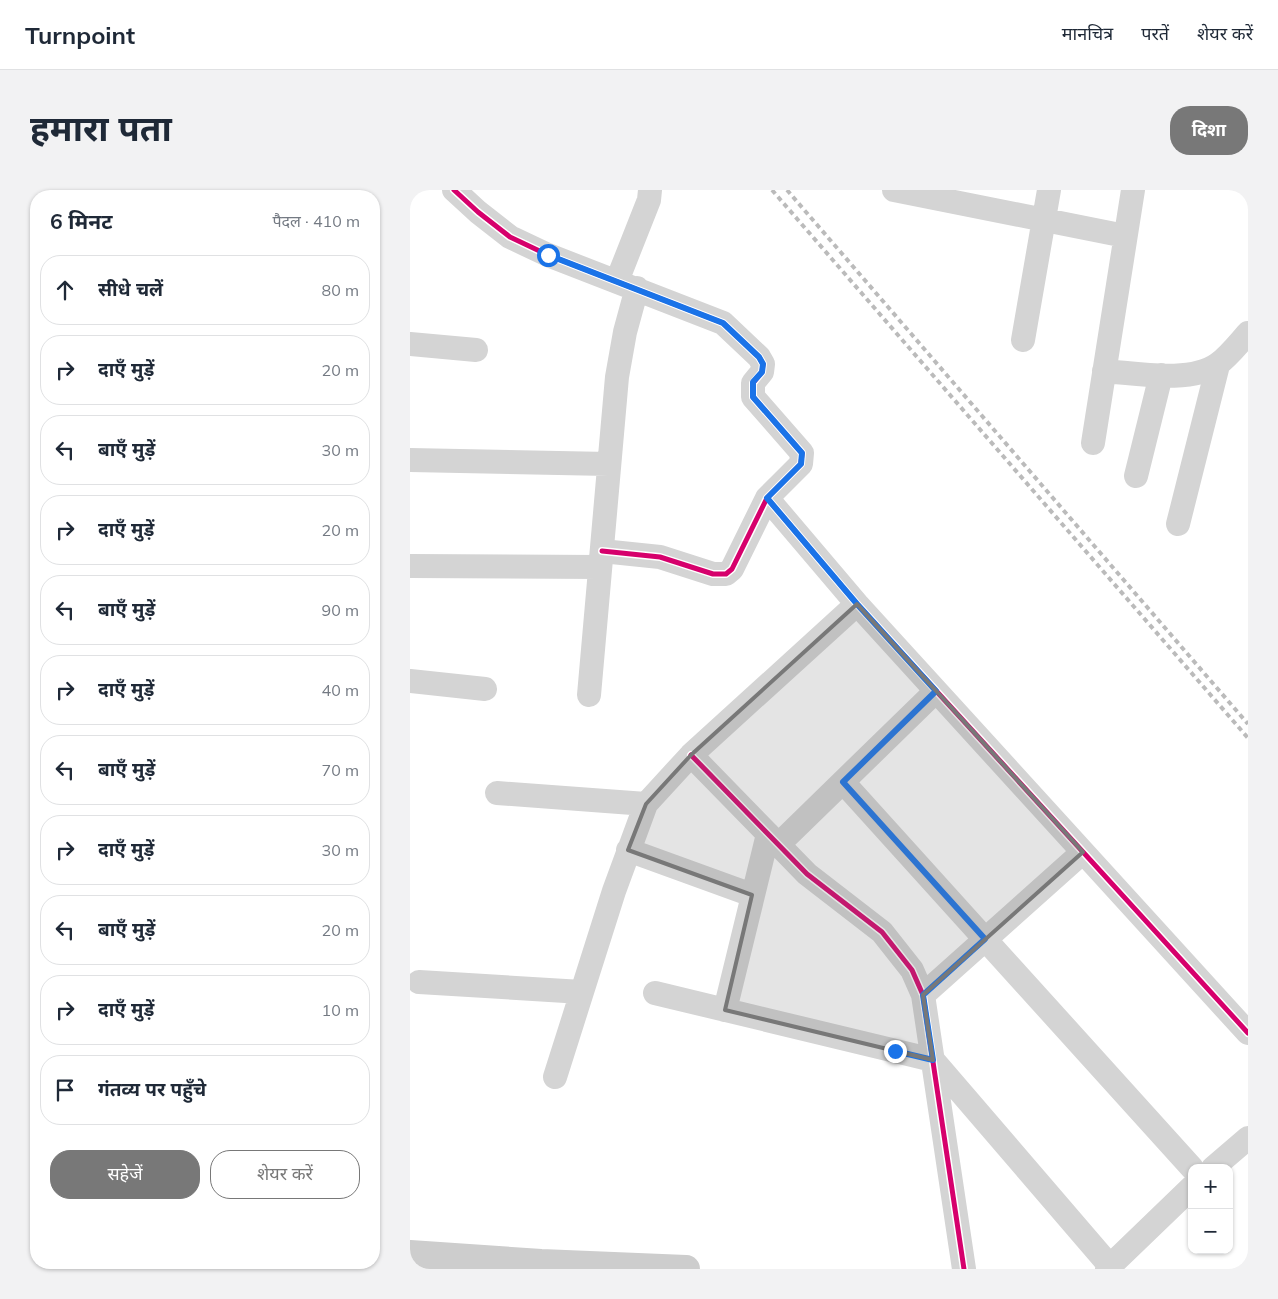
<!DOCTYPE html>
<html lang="hi">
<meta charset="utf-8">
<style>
:root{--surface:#fff;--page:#f2f2f3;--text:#1f2937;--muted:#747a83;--line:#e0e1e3;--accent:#787878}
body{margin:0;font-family:Mulish,"Noto Sans Devanagari",sans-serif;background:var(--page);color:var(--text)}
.controls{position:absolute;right:15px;bottom:15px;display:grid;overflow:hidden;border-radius:10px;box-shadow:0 1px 4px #0004}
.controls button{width:45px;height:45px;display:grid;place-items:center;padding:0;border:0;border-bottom:1px solid var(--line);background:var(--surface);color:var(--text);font:25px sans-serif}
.stop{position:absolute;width:15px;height:15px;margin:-11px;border:4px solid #1a73e8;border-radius:50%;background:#fff}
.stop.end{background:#1a73e8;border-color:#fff;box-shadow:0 1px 5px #0008}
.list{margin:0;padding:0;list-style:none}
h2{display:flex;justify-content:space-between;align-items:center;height:65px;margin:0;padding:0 20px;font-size:21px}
h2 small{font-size:16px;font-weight:400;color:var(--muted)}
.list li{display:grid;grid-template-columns:32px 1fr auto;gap:15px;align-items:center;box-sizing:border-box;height:70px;margin:0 10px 10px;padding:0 10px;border:1px solid var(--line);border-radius:20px}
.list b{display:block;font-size:19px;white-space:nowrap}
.list em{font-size:16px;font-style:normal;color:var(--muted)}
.actions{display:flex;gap:10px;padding:15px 20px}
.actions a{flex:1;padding:11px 0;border:1px solid var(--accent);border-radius:20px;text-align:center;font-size:18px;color:var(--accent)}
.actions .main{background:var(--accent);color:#fff}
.icon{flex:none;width:28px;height:28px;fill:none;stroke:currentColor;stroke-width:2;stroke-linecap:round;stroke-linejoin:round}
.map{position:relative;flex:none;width:838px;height:1079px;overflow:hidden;border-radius:20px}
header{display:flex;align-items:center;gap:30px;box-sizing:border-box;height:70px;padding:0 25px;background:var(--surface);border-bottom:1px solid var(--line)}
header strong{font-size:24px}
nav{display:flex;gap:28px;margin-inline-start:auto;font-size:18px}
.intro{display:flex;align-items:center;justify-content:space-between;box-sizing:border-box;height:120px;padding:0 30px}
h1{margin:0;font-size:35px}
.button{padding:12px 22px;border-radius:20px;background:var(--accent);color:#fff;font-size:18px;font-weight:700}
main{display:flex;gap:30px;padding:0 30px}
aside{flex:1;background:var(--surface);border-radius:20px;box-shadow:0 1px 4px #0004}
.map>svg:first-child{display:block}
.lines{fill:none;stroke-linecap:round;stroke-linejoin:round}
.minor{stroke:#d4d4d4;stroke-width:24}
.secondary{stroke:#cdcdcd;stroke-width:28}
.rail{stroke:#bbb;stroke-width:4;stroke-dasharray:5 4;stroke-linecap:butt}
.cycleway-casing{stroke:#fff;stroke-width:8}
.cycleway{stroke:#d6006c;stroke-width:5}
.route{stroke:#1a73e8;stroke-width:6}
.marked{fill:#787878;fill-opacity:0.2;stroke:#787878;stroke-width:4;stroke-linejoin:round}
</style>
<header>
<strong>Turnpoint</strong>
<nav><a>मानचित्र</a><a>परतें</a><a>शेयर करें</a></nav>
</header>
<div class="intro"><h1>हमारा पता</h1><a class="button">दिशा</a></div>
<main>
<aside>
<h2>6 मिनट<small>पैदल · 410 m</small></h2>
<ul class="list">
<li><svg class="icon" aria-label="ahead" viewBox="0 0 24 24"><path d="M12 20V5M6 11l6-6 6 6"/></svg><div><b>सीधे चलें</b></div><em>80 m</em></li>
<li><svg class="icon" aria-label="right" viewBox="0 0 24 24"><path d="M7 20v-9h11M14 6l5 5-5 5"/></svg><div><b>दाएँ मुड़ें</b></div><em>20 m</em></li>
<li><svg class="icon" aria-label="left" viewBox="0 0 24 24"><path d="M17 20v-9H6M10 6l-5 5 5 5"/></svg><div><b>बाएँ मुड़ें</b></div><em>30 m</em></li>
<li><svg class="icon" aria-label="right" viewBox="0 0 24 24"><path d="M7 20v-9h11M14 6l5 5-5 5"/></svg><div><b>दाएँ मुड़ें</b></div><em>20 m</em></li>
<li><svg class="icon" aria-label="left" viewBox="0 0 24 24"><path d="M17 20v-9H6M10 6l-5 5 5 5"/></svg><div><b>बाएँ मुड़ें</b></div><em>90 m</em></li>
<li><svg class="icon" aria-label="right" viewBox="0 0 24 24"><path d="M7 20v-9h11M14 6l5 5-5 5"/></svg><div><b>दाएँ मुड़ें</b></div><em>40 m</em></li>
<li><svg class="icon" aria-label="left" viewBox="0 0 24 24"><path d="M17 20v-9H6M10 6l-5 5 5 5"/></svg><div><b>बाएँ मुड़ें</b></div><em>70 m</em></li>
<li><svg class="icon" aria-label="right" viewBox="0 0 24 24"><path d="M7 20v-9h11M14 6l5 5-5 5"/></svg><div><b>दाएँ मुड़ें</b></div><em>30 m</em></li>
<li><svg class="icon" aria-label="left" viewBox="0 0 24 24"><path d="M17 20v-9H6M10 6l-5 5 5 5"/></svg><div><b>बाएँ मुड़ें</b></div><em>20 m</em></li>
<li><svg class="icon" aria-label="right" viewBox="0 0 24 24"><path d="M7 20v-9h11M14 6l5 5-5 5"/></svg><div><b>दाएँ मुड़ें</b></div><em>10 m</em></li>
<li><svg class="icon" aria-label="arrive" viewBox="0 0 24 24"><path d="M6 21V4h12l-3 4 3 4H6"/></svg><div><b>गंतव्य पर पहुँचे</b></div></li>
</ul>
<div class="actions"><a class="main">सहेजें</a><a>शेयर करें</a></div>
</aside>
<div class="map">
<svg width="838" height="1079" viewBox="0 0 838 1079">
<rect width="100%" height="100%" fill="#fff"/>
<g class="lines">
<path class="minor" d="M44,0l24,22 32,25 38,18 175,68 36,34 4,7 -1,8 -9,11v14l49,56 -1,11 -34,34 -35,71 -6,5h-13l-53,-17 -58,-6
M484,0l231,46
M207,91l32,-81 1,-10
M613,150l26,-150
M0,154l66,6
M694,181c31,2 87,13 114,-7 11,-8 21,-21 30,-31
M683,253l40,-253
M0,270l199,4
M726,286l25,-101
M357,308l90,106 391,429
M768,334l40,-159
M0,376l190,1
M0,491l75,8
M179,505l28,-318 8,-45 12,-44
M281,565l116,119 75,58 30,38 11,25 41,274
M433,592l349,386
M87,603l149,11
M368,655l158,-154
M218,660l124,45
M9,792l163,10
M245,803l278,67 177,206
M513,805l160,-143
M315,820l43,-176
M145,887l59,-186 32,-87 45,-49 166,-151
M803,978l35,-30
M697,1079l85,-82"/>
<path class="secondary" d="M0,1064l131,9 145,6"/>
<path class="rail" d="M362,0l476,548
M377,0l461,534"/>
<defs>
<path id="cycleway" d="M44,0l24,22 32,25 38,18 175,68 36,34 4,7 -1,8 -9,11v14l49,56 -1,11 -34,34 -35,71 -6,5h-13l-53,-17 -58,-6
M357,308l90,106 391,429
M281,565l116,119 75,58 30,38 11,25 41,274"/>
</defs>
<use href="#cycleway" class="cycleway-casing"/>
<use href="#cycleway" class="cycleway"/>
</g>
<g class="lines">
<path class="route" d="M138,65l175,68 36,34 4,7 -1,8 -9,10v15l49,56 -1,11 -34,34 90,106 79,87 -93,91 142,157 -62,56 10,65 -38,-9"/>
</g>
<path class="marked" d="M447,414l226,248 -160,143 10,65 -208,-50 27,-115 -124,-45 18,-46 45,-49z"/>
</svg>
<div class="controls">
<button>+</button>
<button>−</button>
</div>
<div class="stop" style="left:138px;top:65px"></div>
<div class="stop end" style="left:485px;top:861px"></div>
</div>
</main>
